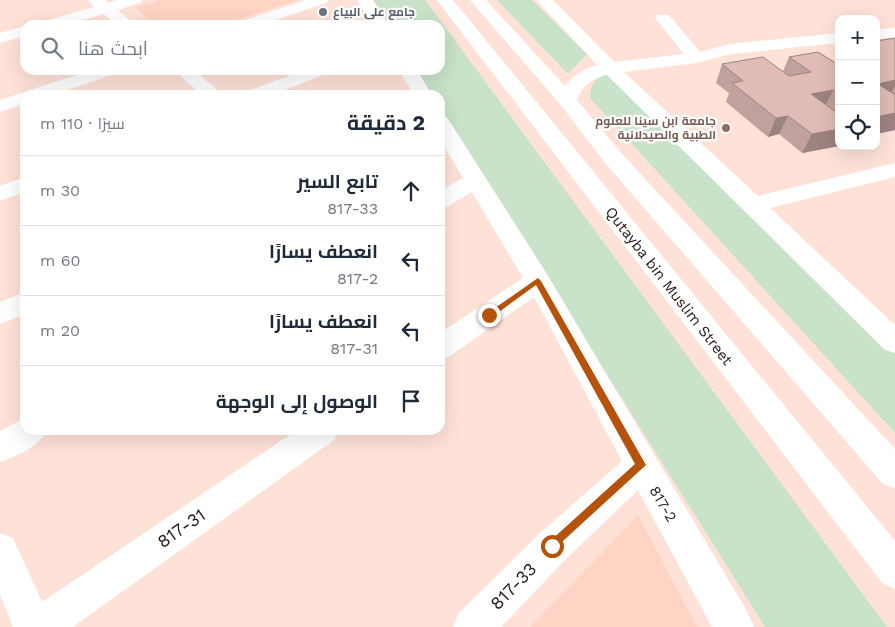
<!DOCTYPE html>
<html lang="ar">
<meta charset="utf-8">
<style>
:root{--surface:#fff;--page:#f6f6f7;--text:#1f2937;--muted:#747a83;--line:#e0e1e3}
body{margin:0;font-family:"Work Sans",Cairo,sans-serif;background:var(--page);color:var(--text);direction:rtl}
.controls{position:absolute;right:15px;top:15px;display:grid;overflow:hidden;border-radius:10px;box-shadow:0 5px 20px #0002}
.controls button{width:45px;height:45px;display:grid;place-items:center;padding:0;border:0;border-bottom:1px solid var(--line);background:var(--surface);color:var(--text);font:25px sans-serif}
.stop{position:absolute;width:15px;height:15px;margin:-11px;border:4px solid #b45309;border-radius:50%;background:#fff}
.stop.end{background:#b45309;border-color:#fff;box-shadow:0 1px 5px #0008}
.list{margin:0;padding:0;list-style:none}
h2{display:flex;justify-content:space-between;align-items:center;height:65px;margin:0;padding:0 20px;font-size:21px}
h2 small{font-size:16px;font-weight:400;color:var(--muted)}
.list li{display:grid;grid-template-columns:32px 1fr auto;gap:15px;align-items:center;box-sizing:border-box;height:70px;padding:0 20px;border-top:1px solid var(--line)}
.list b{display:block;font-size:19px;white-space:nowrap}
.list p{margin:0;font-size:16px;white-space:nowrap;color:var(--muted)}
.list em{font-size:16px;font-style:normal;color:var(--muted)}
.icon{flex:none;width:28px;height:28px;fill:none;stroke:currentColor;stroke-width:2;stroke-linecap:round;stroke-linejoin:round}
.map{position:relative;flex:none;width:895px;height:627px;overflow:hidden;direction:ltr}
.search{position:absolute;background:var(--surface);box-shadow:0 5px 20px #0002;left:20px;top:20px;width:425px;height:55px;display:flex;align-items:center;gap:12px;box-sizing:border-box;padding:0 18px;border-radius:15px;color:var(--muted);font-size:19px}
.panel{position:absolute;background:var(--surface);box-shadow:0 5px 20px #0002;left:20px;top:90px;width:425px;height:345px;border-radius:15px;direction:rtl}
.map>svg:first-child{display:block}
.built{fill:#ffd4c5}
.green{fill:#c8e3ca}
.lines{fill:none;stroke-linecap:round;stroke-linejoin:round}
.minor{fill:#fff;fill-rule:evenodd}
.highway{fill:#fff;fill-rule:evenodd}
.wall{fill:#c1a19d}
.shaded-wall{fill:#9d8380}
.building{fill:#e0bbb7;stroke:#9d8380}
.route{fill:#b45309}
.worship-dot{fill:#6b7280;stroke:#fff;stroke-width:2}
.education-dot{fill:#8d6e63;stroke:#fff;stroke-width:2}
.labels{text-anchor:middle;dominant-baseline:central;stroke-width:4.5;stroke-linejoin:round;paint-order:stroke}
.far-worship-label{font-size:12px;font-weight:bold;fill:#5b616d;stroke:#fff;text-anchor:start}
.far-education-label{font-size:12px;font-weight:bold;fill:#785e54;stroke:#fff;text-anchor:end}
.street-label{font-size:15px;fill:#251915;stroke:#fff}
.near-street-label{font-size:18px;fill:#251915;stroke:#fff}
</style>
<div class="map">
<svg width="895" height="627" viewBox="0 0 895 627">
<rect width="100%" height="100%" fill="#fee2d8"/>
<path class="built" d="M159,0h139l-78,25h-66l-19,-18z
M638,515l59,112h-167z"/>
<path class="green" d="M373,0h52l462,627h-122l-325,-519v-13h-8l-16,-25h24v-45h-52z
M497,0h35l55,54 -19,20z
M609,71l286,282v80l-305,-335c0,-13 7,-23 19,-27z"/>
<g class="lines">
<path class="minor" d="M88,0h17l4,3 9,-3h25l-3,3 -22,7 17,15h-18l-13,-11 -39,11h-26l2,-3 54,-15z
M306,0h23l-3,3 -65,22h-24l2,-3z
M357,0h16l16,25h-16z
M536,0h17l61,62 70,-8 -29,-36 2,-3h12l31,37 30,-8 109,-11v10l-108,11 -35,9 -72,9 134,124 137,-33v14l-125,31 125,117v28l-10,-3 -281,-278z
M25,26v10l-25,7v-10z
M895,28v10l-19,1v-10z
M91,70h27l-3,4 -63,21h-27v9l-25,8v-12z
M174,70h20l29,25h-21z
M304,70h25l-3,4 -54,21h-26l2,-4z
M399,70h18l15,25h-18z
M440,116l7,2 3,4 97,152 201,339 6,14h-42l-74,-137 -72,69 -65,68h-48l6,-14 81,-80 82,-72 -88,-164 -84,59 -10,3v-26l83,-55 -51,-86 -24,14 -8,2v-17l23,-13 -23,-39z
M25,177v15l-25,9v-15z
M25,292v22l-25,10v-22z
M25,418v12h22c-8,17 -30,26 -47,32v-31z
M297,430h42l-5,10 -261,187h-60l-13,-32v-62l13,5 29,64z"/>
<path class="highway" d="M437,0h16l442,541v48l-13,-6z
M470,0h16l79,86c10,-14 34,-26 51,-22l3,4 -3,4c-17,5 -33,9 -39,28l45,54 273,295v39l-12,-4 -277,-320 -46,-60z"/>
</g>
<path class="wall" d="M895,38v92l-19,4v-93z
M789,57l50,8v81l-37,7 -23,-19 -11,3 -42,-35 3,-9 -13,-10 6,-19 61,7z"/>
<path class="shaded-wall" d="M895,80v6l-7,12 -10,-14z
M833,90l-9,19 -13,-15z
M895,113v17l-19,4v-17z
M788,116l-9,18 -11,3 8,-19z
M839,129v17l-37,7 10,-19z"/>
<path class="building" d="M895,38v42l-17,4 17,11v18l-19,4v-76z
M818,52l21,13v29l-6,-4 -22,4 28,20v15l-27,5 -24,-18 -12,2 -44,-35 11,-2 -21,-17 41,-7 26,19 22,-4 -22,-15z"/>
<path class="route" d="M538,278l3,3 105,184 -94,86 -3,-1 -2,-4 2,-4 86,-78 -99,-179 -44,32 -3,1 -4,-3z"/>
<circle class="worship-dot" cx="323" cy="12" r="5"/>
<circle class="education-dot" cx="726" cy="128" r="5"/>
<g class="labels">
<g class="far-worship-label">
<text x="333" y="12">جامع علي البياع</text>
</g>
<g class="far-education-label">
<text x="716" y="121">جامعة ابن سينا للعلوم<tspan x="716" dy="14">الطبية والصيدلانية</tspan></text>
</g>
<g class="street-label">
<text transform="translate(669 286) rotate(52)">Qutayba bin Muslim Street</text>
<text transform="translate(663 504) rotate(60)">817-2</text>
</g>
<g class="near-street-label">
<text transform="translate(181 528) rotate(-35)">817-31</text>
<text transform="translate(513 586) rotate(-46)">817-33</text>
</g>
</g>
</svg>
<div class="controls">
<button>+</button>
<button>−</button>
<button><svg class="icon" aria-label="locate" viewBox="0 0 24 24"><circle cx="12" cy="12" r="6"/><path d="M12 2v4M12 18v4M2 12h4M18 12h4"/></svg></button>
</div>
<div class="stop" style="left:552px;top:546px"></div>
<div class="stop end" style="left:489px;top:315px"></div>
<div class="search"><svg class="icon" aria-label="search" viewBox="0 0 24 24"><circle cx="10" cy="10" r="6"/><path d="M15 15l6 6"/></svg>ابحث هنا</div>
<section class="panel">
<h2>2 دقيقة<small>سيرًا · 110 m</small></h2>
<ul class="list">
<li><svg class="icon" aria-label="ahead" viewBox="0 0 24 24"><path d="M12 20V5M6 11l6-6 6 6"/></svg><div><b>تابع السير</b><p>817-33</p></div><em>30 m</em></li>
<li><svg class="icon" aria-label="left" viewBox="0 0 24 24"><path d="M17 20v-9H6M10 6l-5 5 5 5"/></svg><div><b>انعطف يسارًا</b><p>817-2</p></div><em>60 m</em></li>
<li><svg class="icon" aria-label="left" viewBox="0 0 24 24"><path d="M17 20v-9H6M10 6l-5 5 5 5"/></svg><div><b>انعطف يسارًا</b><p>817-31</p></div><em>20 m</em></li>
<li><svg class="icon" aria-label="arrive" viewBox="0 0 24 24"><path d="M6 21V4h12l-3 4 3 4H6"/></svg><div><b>الوصول إلى الوجهة</b></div></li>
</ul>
</section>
</div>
